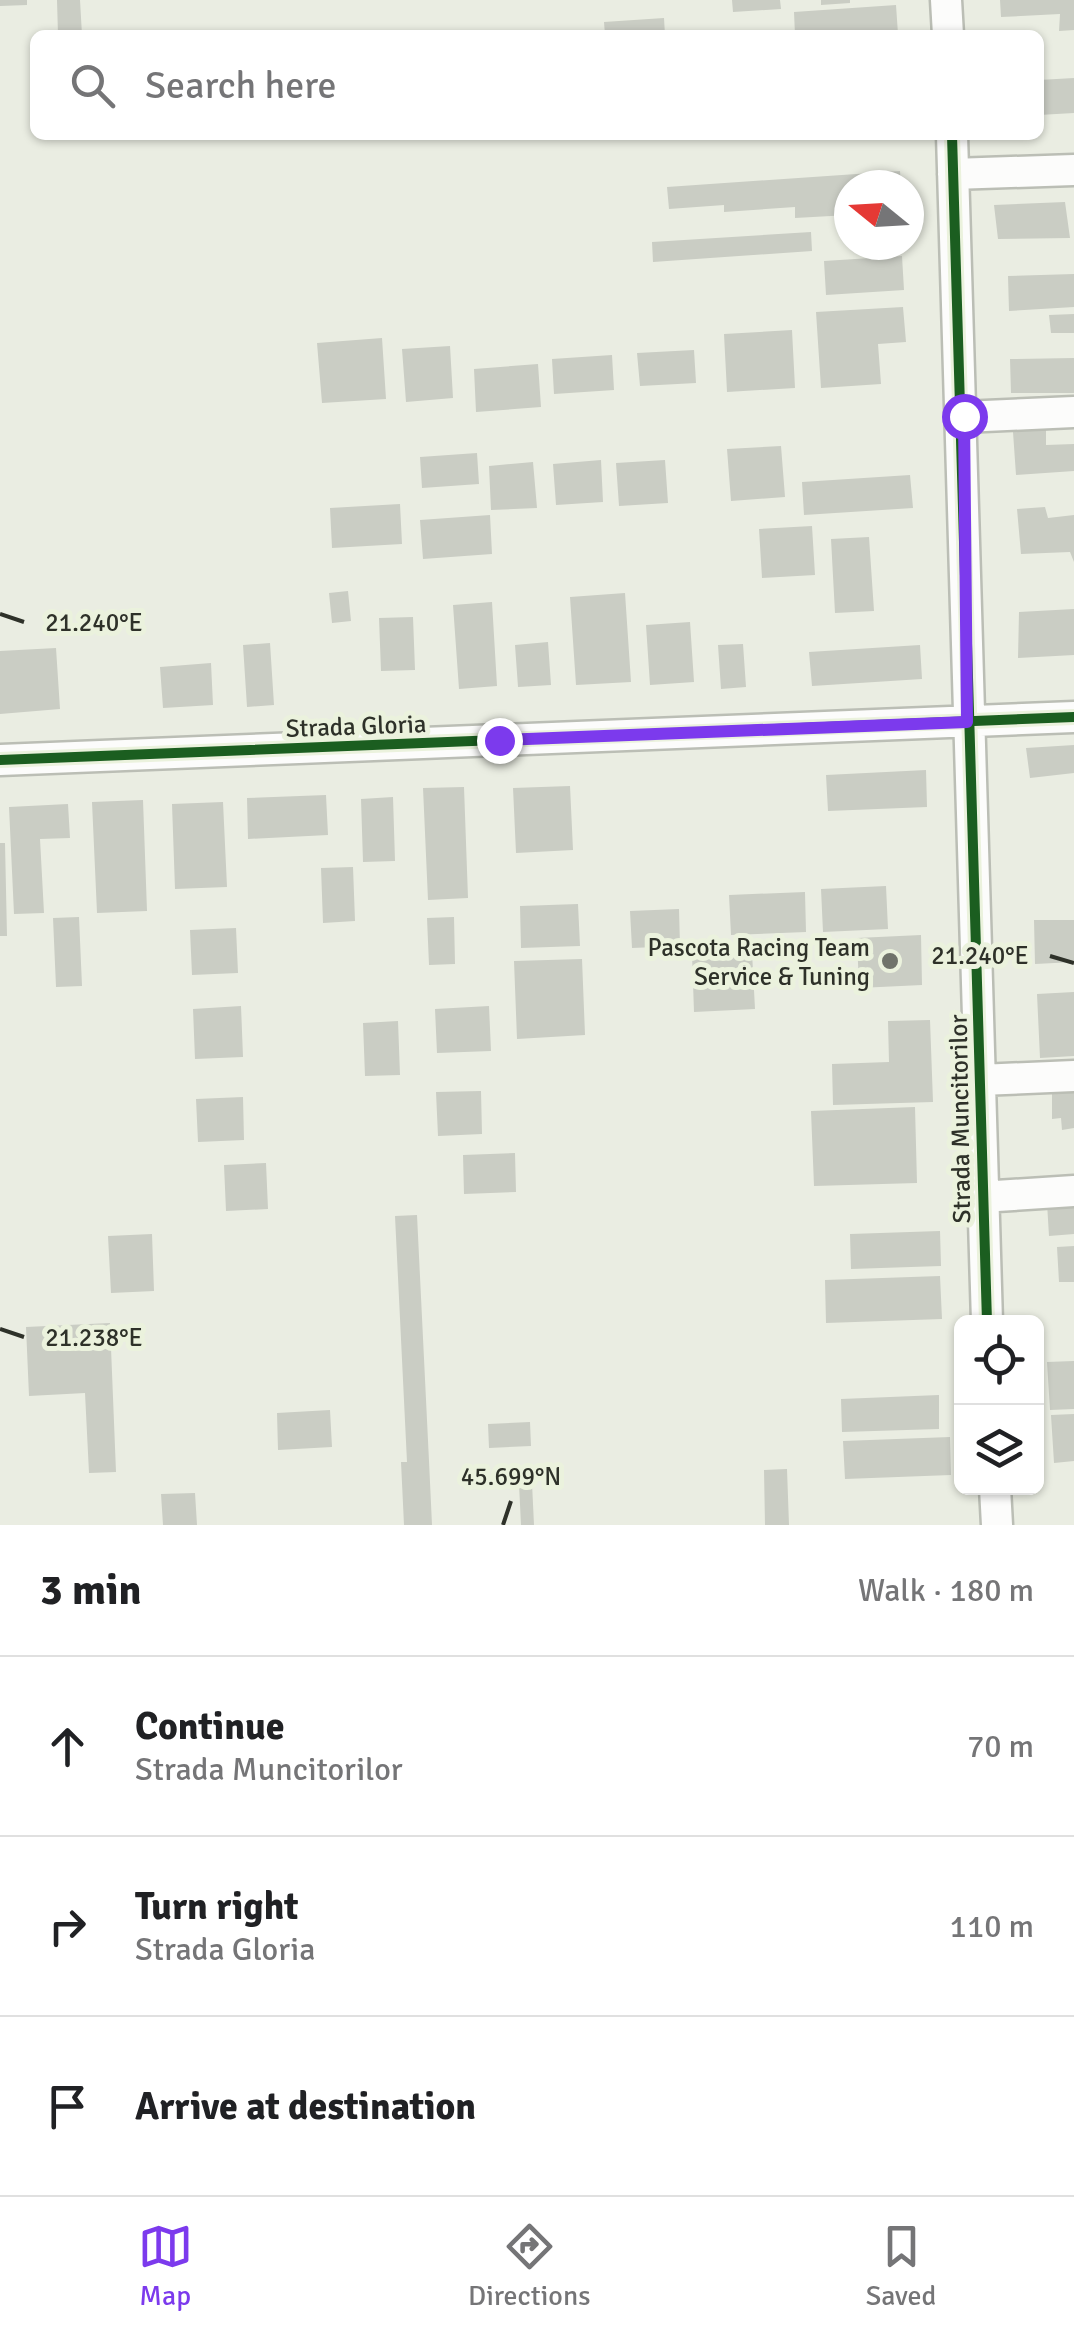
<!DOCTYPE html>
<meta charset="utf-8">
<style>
:root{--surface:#fff;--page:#f6f6f6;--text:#202124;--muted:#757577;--line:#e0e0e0;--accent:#7c3aed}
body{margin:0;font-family:Signika,sans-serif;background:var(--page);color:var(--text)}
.controls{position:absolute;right:30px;bottom:30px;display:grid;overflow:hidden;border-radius:15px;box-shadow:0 2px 8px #0004}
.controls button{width:90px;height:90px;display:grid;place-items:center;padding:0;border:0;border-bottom:2px solid var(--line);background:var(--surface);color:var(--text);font:50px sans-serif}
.compass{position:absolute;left:834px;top:170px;width:90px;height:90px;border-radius:50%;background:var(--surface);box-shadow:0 2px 8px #0004;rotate:288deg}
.stop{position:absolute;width:30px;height:30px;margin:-22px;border:8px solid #7c3aed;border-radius:50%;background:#fff}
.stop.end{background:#7c3aed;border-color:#fff;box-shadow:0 2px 10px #0008}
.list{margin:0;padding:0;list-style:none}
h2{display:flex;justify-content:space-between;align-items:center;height:130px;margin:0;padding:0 40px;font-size:42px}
h2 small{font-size:32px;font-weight:400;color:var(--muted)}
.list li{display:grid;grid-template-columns:65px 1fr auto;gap:30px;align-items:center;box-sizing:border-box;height:180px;padding:0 40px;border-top:2px solid var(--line)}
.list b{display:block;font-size:38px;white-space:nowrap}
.list p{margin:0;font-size:32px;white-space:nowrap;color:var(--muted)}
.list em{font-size:32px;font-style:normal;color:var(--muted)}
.icon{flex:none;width:55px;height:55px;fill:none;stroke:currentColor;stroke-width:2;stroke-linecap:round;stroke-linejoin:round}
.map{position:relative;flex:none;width:1074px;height:1525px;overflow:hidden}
.search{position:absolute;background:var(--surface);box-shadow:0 2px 8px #0004;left:30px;right:30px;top:30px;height:110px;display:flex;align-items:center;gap:25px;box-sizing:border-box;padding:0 35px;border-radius:15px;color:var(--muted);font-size:38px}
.sheet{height:670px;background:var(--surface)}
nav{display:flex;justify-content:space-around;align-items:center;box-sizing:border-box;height:140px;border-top:2px solid var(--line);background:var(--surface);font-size:28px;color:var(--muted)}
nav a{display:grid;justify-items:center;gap:5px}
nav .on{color:var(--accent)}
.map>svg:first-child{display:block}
.building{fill:#cacdc4}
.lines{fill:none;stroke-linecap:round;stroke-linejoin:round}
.minor-casing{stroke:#bbbeb5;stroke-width:35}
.minor{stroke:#fcfcfb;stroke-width:30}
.cycleway-casing{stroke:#ebf2dd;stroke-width:16}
.cycleway{stroke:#1b5e20;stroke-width:10}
.route{stroke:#7c3aed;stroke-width:12}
.ticks{fill:none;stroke:#2e3129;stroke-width:4}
.poi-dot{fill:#70736a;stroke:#ebf2dd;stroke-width:4}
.labels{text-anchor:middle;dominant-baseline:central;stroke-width:10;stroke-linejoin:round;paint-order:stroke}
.street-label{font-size:25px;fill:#2e3129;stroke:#ebf2dd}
.poi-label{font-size:25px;fill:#2e3129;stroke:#ebf2dd;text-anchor:end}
.ticks-label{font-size:25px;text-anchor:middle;fill:#2e3129;stroke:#ebf2dd;stroke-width:10;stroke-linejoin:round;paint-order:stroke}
</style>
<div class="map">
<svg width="1074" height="1525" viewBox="0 0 1074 1525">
<rect width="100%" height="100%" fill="#eaede2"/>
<path class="building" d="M0,0h27v5l-27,1z
M57,0h23l2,35h-24z
M732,0h48l1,9 -48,3z
M821,0h29v3l-29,2z
M1000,0h74v30l-15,1 1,-17 -59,3z
M896,5l2,29 -103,1 -1,-23z
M664,18l1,17h-60l-1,-13z
M1074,78v35l-35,2v-35z
M900,171l1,14h-52v30l-54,3v-11l-71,5v-7l-55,4 -2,-22z
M1065,202l5,36 -72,1 -4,-34z
M811,232l1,19 -159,11 -1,-20z
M902,256l2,34 -78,5 -2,-34z
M1074,274v33l-65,4 -1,-35z
M903,307l3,35 -28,2 3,40 -60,4 -5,-76z
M1074,314v19h-23l-2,-18z
M792,330l3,58 -68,4 -3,-58z
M382,338l4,61 -64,4 -5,-60z
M450,346l3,52 -47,4 -4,-53z
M694,350l2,33 -56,3 -3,-33z
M612,355l2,35 -60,4 -2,-35z
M1074,358v35h-63l-1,-34z
M538,364l3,43 -65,5 -2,-43z
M1046,428v17l28,-1v27l-58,4 -3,-43z
M781,446l4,51 -54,4 -4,-52z
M477,453l2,31 -57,4 -2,-31z
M601,460l2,42 -47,3 -3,-41z
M665,460l3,43 -49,3 -3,-43z
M533,462l4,46 -46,2 -2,-44z
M910,475l3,33 -109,7 -2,-33z
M400,504l2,40 -70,4 -2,-40z
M1045,507l3,11 26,-3v47l-4,-10 -49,2 -4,-45z
M490,515l2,39 -69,5 -3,-39z
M812,526l3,49 -53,3 -3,-49z
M869,537l5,74 -39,2 -4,-74z
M348,591l3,30 -19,2 -3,-30z
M625,593l6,89 -55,3 -6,-88z
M492,602l5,84 -38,3 -6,-84z
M1074,609v46l-56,3 1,-46z
M413,617l2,53 -34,1 -2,-53z
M690,622l4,60 -44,3 -4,-60z
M548,642l3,43 -33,2 -3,-42z
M270,643l4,62 -27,2 -4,-62z
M743,644l3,43 -25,2 -3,-44z
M920,645l2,34 -110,7 -3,-34z
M56,648l4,61 -60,5v-63z
M211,663l2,42 -50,3 -3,-41z
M1074,745v28l-44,5 -4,-30z
M926,770l1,37 -99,4 -2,-36z
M570,786l3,64 -57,3 -3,-65z
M464,787l4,111 -40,2 -5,-112z
M326,795l2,40 -80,4 -1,-41z
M393,797l2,64 -32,1 -2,-63z
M143,800l4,111 -50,2 -5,-111z
M223,802l4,85 -52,2 -3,-85z
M68,804l2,34 -30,1 4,74 -30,1 -5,-107z
M0,843h5l2,93h-7z
M353,867l2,54 -32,2 -2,-55z
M886,886l2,43 -65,3 -2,-43z
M805,892l1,40 -75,3 -2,-40z
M578,904l2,42 -59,2 -1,-42z
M679,909l1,37 -48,2 -2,-37z
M79,917l3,69 -26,1 -3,-69z
M454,917l1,47 -26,1 -2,-47z
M1034,920h40v42l-39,2z
M236,928l2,45 -46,2 -2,-45z
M921,935l1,50 -63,3 -2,-50z
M752,952l3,57 -61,3 -2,-58z
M582,959l3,76 -68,4 -3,-78z
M1074,992v64l-34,2 -3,-64z
M241,1006l2,51 -48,2 -2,-50z
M489,1006l2,45 -54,2 -2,-44z
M930,1020l3,82 -100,3 -1,-41 57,-2 -1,-41z
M398,1021l2,54 -35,1 -2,-53z
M1074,1083v45l-12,2 -1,-12 -9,1v-35z
M481,1091l1,43 -44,2 -2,-44z
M243,1097l1,43 -46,2 -2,-43z
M915,1107l2,76 -103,3 -3,-75z
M515,1153l1,39 -52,2 -1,-39z
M266,1163l2,46 -42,2 -2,-46z
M1074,1202v32l-25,2 -2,-33z
M417,1215l12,246 3,64h-28l-3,-63h6l-12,-246z
M940,1231l1,35 -90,3 -1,-35z
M152,1234l2,57 -43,2 -3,-57z
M1074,1246v36h-15l-2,-35z
M940,1276l2,43 -116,4 -1,-43z
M110,1323l6,149 -27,1 -4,-80 -56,3 -3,-69z
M1074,1361v48l-24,1 -3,-48z
M939,1395v34l-97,3 -1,-33z
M330,1410l2,37 -54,3 -1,-37z
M1074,1414v47l-20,2 -3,-48z
M530,1422l1,24 -42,2 -1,-24z
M950,1437l1,38 -106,4 -2,-38z
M787,1469l2,56h-24l-1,-55z
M532,1483l2,42h-13l-2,-41z
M195,1493l2,32h-34l-2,-31z"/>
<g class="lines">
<defs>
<path id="minor" d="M946,0l2,35
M952,135l35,1187
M953,174l121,-4
M963,417l111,-5
M0,760l1074,-43
M980,1080l94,-4
M981,1197l93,-6
M995,1488l2,37"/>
</defs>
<use href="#minor" class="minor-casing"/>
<use href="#minor" class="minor"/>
<defs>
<path id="cycleway" d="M952,135l35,1187
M0,760l1074,-43"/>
</defs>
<use href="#cycleway" class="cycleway-casing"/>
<use href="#cycleway" class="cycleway"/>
</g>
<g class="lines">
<path class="route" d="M499,740l468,-18 -3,-306"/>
</g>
<path class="ticks" d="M0,614l24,8M1050,956l24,7M0,1329l24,8M503,1525l8,-24"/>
<circle class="poi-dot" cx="890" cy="961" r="10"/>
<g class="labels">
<g class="street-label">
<text transform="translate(356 726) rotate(-2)">Strada Gloria</text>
<text transform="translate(960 1119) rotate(-91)">Strada Muncitorilor</text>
</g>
<g class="poi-label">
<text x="870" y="947">Pascota Racing Team<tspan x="870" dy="29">Service &amp; Tuning</tspan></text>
</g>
</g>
<g class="ticks-label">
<text x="94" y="631">21.240°E</text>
<text x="980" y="964">21.240°E</text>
<text x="94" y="1346">21.238°E</text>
<text x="511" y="1485">45.699°N</text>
</g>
</svg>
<div class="controls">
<button><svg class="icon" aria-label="locate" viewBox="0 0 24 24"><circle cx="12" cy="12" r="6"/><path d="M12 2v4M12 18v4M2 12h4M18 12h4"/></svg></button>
<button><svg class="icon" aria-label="layers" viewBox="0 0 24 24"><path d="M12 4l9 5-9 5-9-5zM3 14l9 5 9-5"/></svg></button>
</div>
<svg class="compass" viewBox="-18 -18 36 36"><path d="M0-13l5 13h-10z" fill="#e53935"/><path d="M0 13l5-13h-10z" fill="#757577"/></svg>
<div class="stop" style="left:964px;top:416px"></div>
<div class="stop end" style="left:499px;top:740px"></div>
<div class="search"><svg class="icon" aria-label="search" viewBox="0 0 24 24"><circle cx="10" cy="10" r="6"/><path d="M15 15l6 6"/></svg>Search here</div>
</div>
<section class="sheet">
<h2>3 min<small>Walk · 180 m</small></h2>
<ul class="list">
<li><svg class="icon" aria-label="ahead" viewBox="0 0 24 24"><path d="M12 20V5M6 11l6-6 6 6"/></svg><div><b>Continue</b><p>Strada Muncitorilor</p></div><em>70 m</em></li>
<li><svg class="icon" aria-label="right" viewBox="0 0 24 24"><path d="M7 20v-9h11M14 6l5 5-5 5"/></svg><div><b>Turn right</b><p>Strada Gloria</p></div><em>110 m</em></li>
<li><svg class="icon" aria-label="arrive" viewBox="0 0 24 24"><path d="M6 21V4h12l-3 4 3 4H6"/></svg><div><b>Arrive at destination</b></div></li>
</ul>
</section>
<nav>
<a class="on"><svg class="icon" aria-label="map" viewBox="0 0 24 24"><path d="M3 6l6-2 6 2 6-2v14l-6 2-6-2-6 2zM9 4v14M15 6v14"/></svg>Map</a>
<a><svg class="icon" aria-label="directions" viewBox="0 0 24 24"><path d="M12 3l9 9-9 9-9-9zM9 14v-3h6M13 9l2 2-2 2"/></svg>Directions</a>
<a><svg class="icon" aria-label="saved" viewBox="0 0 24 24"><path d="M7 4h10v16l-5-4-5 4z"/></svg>Saved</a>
</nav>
